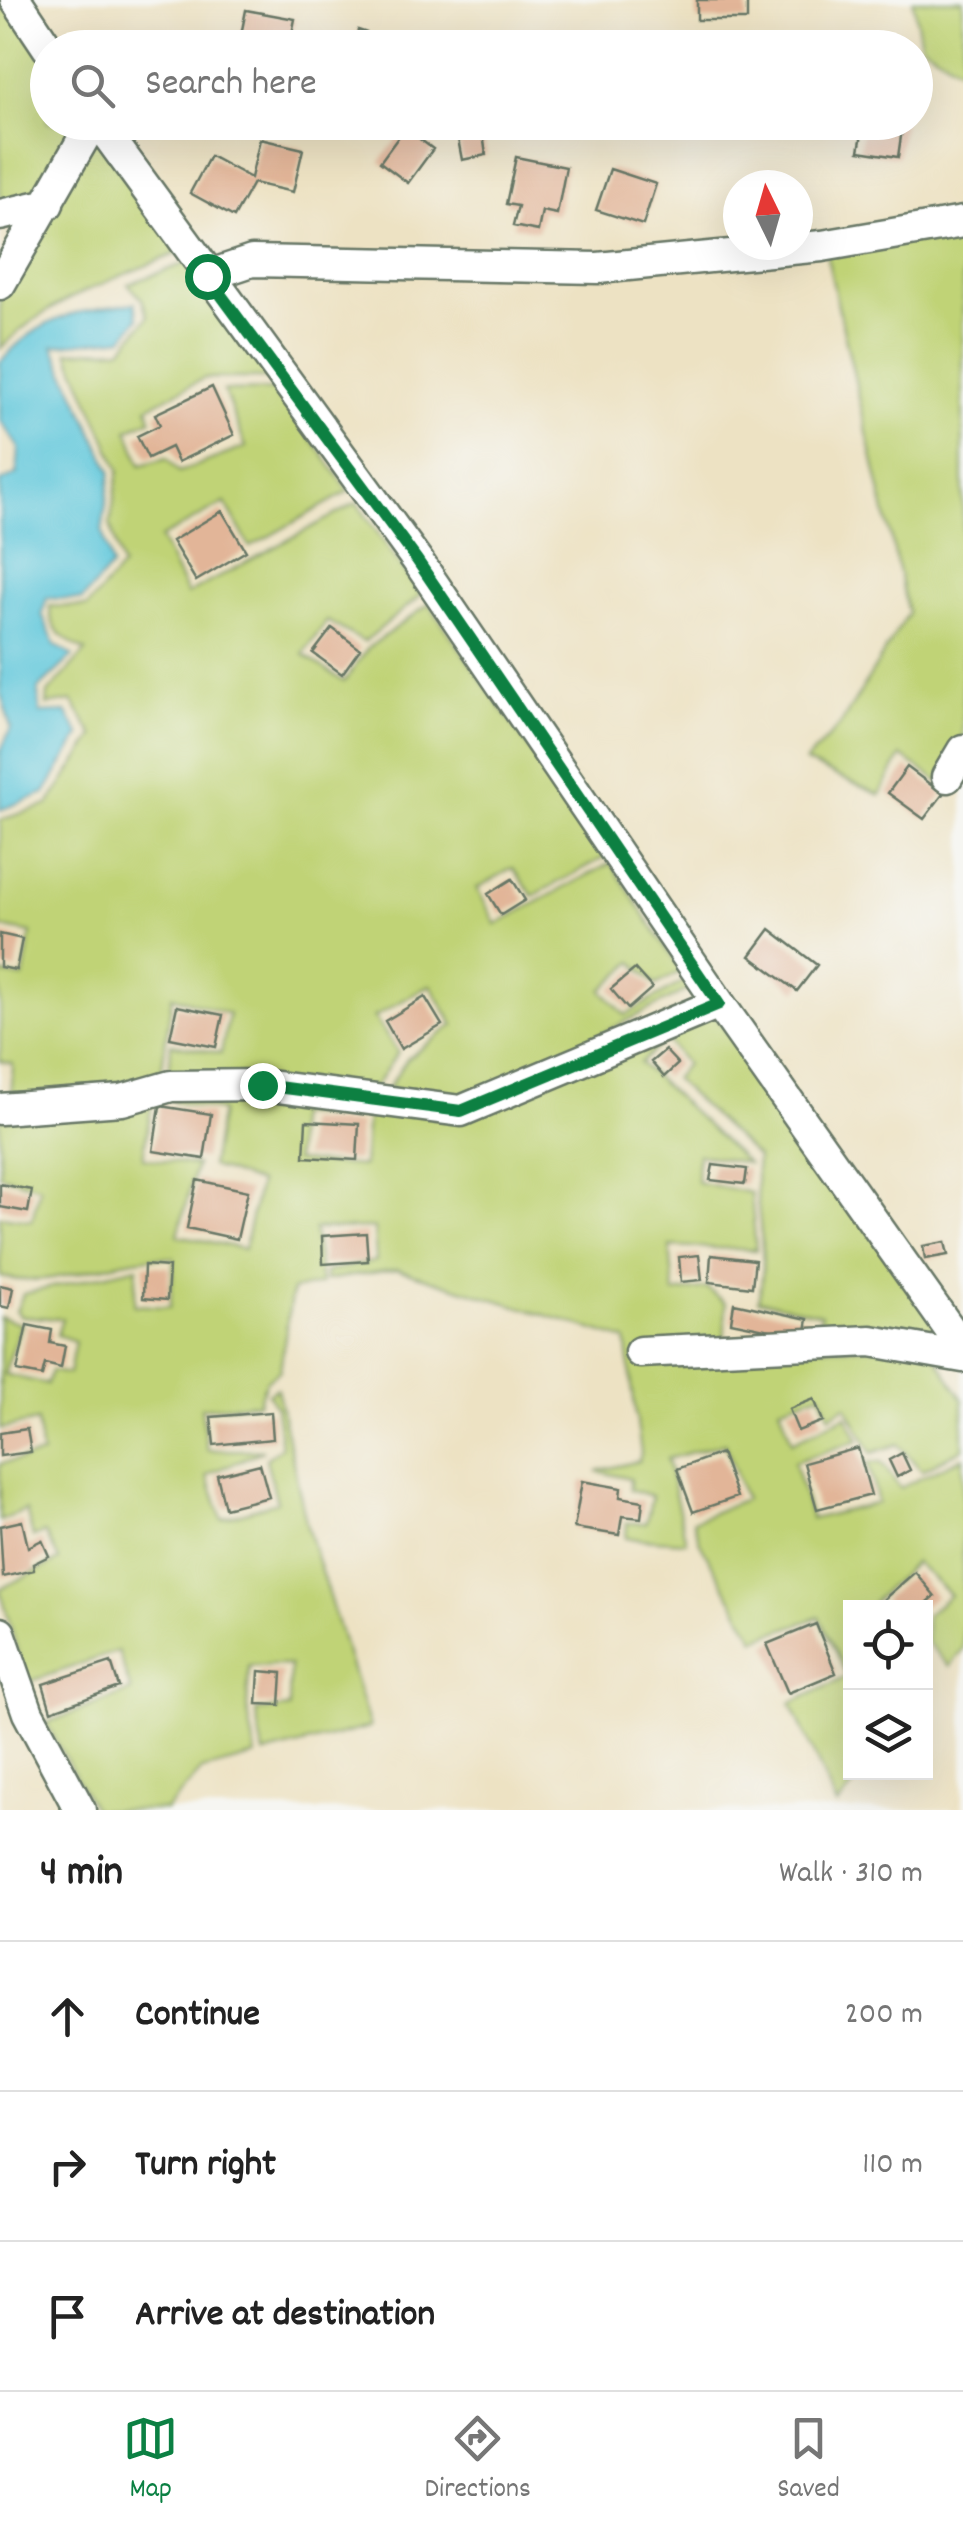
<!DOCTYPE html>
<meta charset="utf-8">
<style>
:root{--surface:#fff;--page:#f2f2f2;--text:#222;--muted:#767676;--line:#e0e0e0;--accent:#0b8043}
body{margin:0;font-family:Dekko,sans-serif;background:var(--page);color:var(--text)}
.controls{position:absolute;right:30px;bottom:30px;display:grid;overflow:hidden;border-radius:0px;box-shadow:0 10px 40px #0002}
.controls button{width:90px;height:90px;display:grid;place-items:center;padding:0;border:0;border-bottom:2px solid var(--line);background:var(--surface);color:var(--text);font:50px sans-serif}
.compass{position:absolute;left:723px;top:170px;width:90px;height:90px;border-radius:50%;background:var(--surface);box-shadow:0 10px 40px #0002;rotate:355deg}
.stop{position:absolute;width:30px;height:30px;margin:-22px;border:8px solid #0b8043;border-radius:50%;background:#fff}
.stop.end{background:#0b8043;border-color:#fff;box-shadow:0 2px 10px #0008}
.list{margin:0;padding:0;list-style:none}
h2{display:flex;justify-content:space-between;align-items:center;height:130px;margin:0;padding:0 40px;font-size:42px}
h2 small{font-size:32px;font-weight:400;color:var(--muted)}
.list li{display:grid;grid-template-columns:65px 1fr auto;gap:30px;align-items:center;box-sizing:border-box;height:150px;padding:0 40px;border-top:2px solid var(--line)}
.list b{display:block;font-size:38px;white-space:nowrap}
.list em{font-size:32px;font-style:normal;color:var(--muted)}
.icon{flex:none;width:55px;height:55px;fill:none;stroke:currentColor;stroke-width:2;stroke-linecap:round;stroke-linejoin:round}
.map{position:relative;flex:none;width:963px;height:1810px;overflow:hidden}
.search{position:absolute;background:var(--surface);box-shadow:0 10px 40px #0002;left:30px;right:30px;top:30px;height:110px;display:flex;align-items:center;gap:25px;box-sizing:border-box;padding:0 35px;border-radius:55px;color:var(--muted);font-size:38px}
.sheet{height:580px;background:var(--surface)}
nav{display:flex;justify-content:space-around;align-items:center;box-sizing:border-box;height:140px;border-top:2px solid var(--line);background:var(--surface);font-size:28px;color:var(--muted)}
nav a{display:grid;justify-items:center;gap:5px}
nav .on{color:var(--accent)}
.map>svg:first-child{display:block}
.green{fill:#c0d376;stroke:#708855;stroke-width:2.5}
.water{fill:#5fc7db;stroke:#3f8288;stroke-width:2.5}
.building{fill:#e2b598}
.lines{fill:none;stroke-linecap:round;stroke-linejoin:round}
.minor-casing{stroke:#677766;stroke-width:35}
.minor{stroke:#fff;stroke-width:30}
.route{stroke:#0b8043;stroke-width:12}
</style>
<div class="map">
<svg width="963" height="1810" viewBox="0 0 963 1810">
<rect width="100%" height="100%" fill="#f6f6f2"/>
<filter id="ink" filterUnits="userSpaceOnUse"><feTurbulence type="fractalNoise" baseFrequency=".01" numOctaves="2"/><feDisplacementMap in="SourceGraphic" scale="20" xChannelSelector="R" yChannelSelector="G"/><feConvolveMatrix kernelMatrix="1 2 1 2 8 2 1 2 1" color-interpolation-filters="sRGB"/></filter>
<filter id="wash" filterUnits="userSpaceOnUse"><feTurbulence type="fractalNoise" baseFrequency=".0048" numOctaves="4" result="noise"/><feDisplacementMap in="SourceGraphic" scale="40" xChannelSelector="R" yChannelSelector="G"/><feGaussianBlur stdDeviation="2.25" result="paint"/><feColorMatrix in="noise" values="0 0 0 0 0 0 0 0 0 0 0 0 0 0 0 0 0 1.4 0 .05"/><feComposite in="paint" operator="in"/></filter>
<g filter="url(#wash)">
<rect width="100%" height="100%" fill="#ede2c3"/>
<path class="green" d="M0,0h11l36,53 1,69 41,1 -38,74 -51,14z
M913,0h50v71l-42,-27z
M97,128l85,123c-63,27 -134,47 -182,98v-56z
M963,226v517l-24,39 -38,-26 -21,39 -75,-33 36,-38 67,-111 -82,-360z
M189,262l84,116h-68l-57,29 3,12 -23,11 13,35 26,-7 12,14 67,-25 -22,-56 53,-1 72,101 -99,56 -25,-44 -65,35 27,56 170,-91 64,92 -57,47 -37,-21 -24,33 41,28 24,-34 61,-44 176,253 -72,39 -20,-28 -36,20 19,36 115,-61 70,108 -25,14 -23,-23 -31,28 23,25 63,-36 7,7 -231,118 -76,-16 20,-30 46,-33 -24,-40 -56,32 24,35 -24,36 -205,-9 2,-35 50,9 8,-39 -57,-18 -12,86 -149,19 2,-37 -13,-3v-87l23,4 8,-45 -31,-6v-107l48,-15 46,-69 -22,-35 -25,4 1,-12 38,-42c-19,-9 -38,-22 -36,-45l37,1 35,-40 -12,-43 9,-54 -51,-118 54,-3 26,-32 -6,-18 -14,-15z
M703,998l244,341 -132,-1 6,-24 -63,-14c13,-48 -6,-95 -1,-143l-83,-78 12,-15 -20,-25 -26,24 107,100 -49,-9 -1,28 54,11 5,57 -86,-4 4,47 33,-5 19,15 -2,42 207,4 32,50v49l-41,23 -24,-27 -26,9 -26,-47 -16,10 -10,-23 -40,14 12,35 54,-26 13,24 -65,22 17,57 67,-16 -10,-40 13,-1 19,26 63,-31v191l-14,19 -23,-26v-26l24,-20 -35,-33 -42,40 5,5 -28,1v164l14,1 -27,33 -46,-103 56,-26 -28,-60 -64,22 -55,-96 -7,-22 52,-22 -20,-56 -58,16 19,83 -60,-4 1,-15h19l6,-27 -22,-7v-10l-33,-8 42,-10 2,-8 -15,-113 -229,-71 -71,11 -1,-8 51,-11 -2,-33 -60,1 7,55 -29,6 -12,80 -14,11 -8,22 -57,5 6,42h56l-56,25 15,44 55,-17 -11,-43 15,-12 -5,-39 -8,-14 9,-6 30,139 63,200 -106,27 -8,-43 33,-3 1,-43 -41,1 -2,41 9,49 -54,14 -36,40h-72l-48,-87 85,-32 -13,-40 -92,32 -26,-94 59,-29 -14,-27 -12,4 -7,-27 -26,11v-57l42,-9 -5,-34 -37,8v-112l21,7 -17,50 43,10 4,-13 18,3 6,-33 -18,-6 5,-16 -41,-3 -5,-5 7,-17 114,-27 -3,38 36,2 4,-49c-57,-6 -123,35 -174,18v-60l32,4 8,-33 -40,-12v-56l152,-18 -9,57 53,7 -18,70 66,14 15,-66 -48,-17 10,-55 -47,-9 -1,-7 187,4 -2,18 -62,-3 -1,47 68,5 5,-61 93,16z"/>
<path class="water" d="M135,303l3,16 -15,19 -70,8 58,125 -9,60 10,35 -30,34 -35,-2 -5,16 13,31 18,11 -35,33 2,24 26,-1 14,23 -35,58 -45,17v-58l11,-24 -11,-37v-209l17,-8 2,-26 -19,-28v-58c41,-46 76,-51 135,-59z"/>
<g id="blocks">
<path class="building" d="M697,0h50v20h-50z
M246,10l49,9 -6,29 -50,-3z
M358,30l51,17v1h-57z
M864,122h39l-5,35 -39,-6z
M405,128l28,21 -25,34 -28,-21z
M483,134l3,21 -24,5 -4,-21z
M260,139l43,10 -10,43 -40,-9 -19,34 -44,-24 20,-37 41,22z
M516,157l50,10 -9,47 -15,-3 -4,20 -25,-5 5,-20 -12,-2z
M610,169l46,15 -13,41 -47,-15z
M212,387l22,48 -56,27 -7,-15 -23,11 -11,-22 23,-11 -5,-11z
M222,511l24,40 -50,30 -24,-40z
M332,628l28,21 -18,25 -29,-21z
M907,767l36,27 -19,25 -36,-26z
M512,879l13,21 -24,15 -13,-21z
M770,929l47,36 -20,26 -47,-35z
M0,934l22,5 -6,31 -16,-3z
M635,969l17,19 -24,21 -17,-20z
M425,997l17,28 -41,24 -16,-28z
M177,1006l46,9 -7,32 -46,-9z
M665,1050l13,14 -14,13 -13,-15z
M160,1106l51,8 -7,45 -51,-8z
M306,1121l53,3 -2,36 -53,-3z
M713,1165l34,4 -2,15 -35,-4z
M197,1180l51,11 -11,48 -50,-11z
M0,1184l32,6 -4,22 -28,-5z
M366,1233l2,28 -45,3 -1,-28z
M945,1242l3,13 -23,4 -2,-13z
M699,1255l3,25 -21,2 -2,-25z
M711,1255l44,5 -3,27 -43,-5z
M144,1265l25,2 -2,33 -24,-2z
M0,1285l13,3 -4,20 -9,-2z
M734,1303l74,16 -3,18 -74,-15z
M27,1325l25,5 -2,13 15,3 -4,22 -16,-4 -3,12 -25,-5z
M814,1399l9,22 -25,10 -9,-22z
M271,1412l2,27 -59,6 -3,-28z
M27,1429l4,23 -31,4v-23z
M858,1448l13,47 -54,14 -13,-46z
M721,1453l16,44 -44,15 -16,-43z
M902,1453l8,17 -13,7 -8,-17z
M260,1464l9,33 -44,11 -8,-33z
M582,1481l39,7 -1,9 23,4 -2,17 -19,-2 -3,19 -45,-7z
M22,1521l6,26 14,-7 7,16 -16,8 1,6 -31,7 -3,-51z
M915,1572l20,24 -14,12h-30l-7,-9z
M816,1624l20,49 -48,20 -21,-49z
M111,1662l8,25 -68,24 -8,-27z
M259,1671l23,2 -2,32 -23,-1z"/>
</g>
</g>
<g filter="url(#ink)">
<use href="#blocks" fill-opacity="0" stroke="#677766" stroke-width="2.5"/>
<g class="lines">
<defs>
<path id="minor" d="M16,0l32,48
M98,122l319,438 302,443 244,345
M0,215l48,-11
M207,276l45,-15 346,7 224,-22 141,-24
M0,284l93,-162
M947,777l16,-27
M0,1109l122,-9 49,-14 91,-1 199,26 258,-108
M640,1352l231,-11 92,16
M0,1633l28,80 52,97"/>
</defs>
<use href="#minor" class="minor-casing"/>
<use href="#minor" class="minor"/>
</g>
</g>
<g class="lines" filter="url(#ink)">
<path class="route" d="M207,276l210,284 302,444 -258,107 -199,-26"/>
</g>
</svg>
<div class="controls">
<button><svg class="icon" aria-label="locate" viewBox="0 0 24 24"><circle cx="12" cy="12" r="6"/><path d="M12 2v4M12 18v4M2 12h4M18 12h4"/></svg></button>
<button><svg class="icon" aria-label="layers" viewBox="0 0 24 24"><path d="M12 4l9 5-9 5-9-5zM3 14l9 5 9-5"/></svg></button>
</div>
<svg class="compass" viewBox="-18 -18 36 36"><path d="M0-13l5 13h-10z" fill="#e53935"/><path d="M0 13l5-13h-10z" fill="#767676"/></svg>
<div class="stop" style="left:207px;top:276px"></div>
<div class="stop end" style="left:262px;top:1085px"></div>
<div class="search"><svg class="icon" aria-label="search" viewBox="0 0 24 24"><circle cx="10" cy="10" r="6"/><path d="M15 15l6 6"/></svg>Search here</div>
</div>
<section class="sheet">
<h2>4 min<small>Walk · 310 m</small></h2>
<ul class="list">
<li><svg class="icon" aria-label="ahead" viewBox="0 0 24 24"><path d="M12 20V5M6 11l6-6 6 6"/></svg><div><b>Continue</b></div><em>200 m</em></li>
<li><svg class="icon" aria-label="right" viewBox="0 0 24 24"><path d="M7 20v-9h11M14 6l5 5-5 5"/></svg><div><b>Turn right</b></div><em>110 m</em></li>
<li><svg class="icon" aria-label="arrive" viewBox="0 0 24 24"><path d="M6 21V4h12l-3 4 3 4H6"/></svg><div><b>Arrive at destination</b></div></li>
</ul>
</section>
<nav>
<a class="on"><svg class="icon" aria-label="map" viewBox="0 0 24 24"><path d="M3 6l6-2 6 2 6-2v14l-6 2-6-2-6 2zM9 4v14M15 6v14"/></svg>Map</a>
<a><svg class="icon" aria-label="directions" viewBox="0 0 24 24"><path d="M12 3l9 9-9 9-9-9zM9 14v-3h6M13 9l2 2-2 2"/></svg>Directions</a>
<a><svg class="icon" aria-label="saved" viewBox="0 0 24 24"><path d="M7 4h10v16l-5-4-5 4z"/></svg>Saved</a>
</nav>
